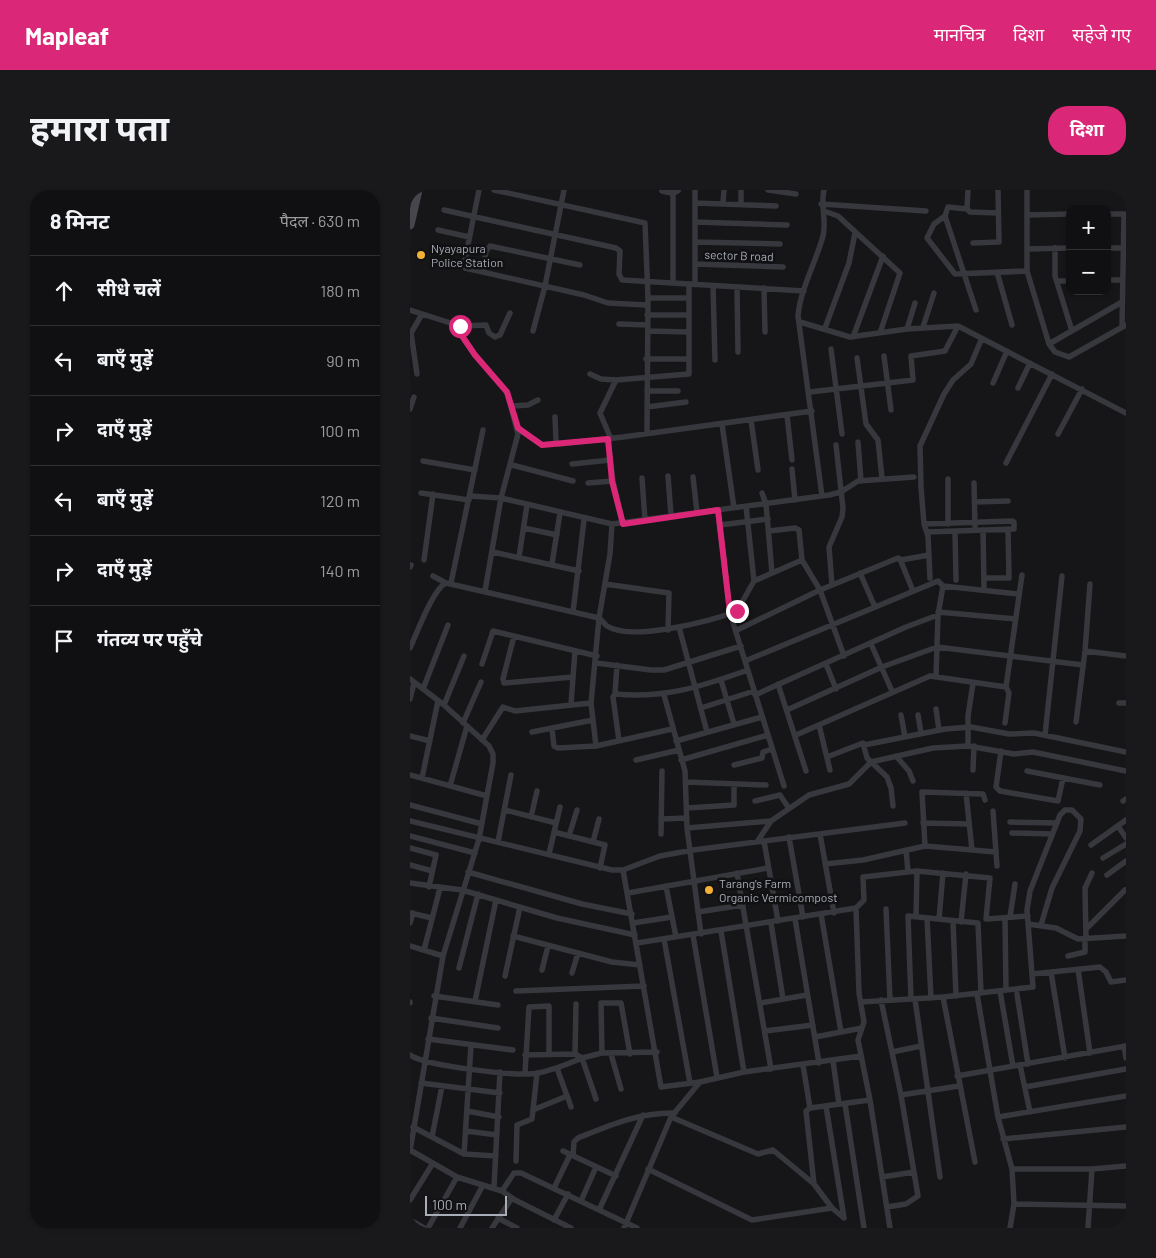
<!DOCTYPE html>
<html lang="hi">
<meta charset="utf-8">
<style>
:root{--surface:#101012;--page:#19191b;--text:#f1f3f6;--muted:#9c9d9f;--line:#303032;--accent:#db2777}
body{margin:0;font-family:Barlow,"Noto Sans Devanagari",sans-serif;background:var(--page);color:var(--text)}
.controls{position:absolute;right:15px;top:15px;display:grid;overflow:hidden;border-radius:10px;box-shadow:0 1px 4px #0004}
.controls button{width:45px;height:45px;display:grid;place-items:center;padding:0;border:0;border-bottom:1px solid var(--line);background:var(--surface);color:var(--text);font:25px sans-serif}
.scale{position:absolute;left:15px;bottom:12px;width:82px;box-sizing:border-box;padding-left:5px;border:2px solid #a8adb8;border-top:0;font-size:14px;line-height:18px;white-space:nowrap;color:#a8adb8;-webkit-text-stroke:4px #111113;paint-order:stroke}
.stop{position:absolute;width:15px;height:15px;margin:-11px;border:4px solid #db2777;border-radius:50%;background:#fff}
.stop.end{background:#db2777;border-color:#fff;box-shadow:0 1px 5px #0008}
.list{margin:0;padding:0;list-style:none}
h2{display:flex;justify-content:space-between;align-items:center;height:65px;margin:0;padding:0 20px;font-size:21px}
h2 small{font-size:16px;font-weight:400;color:var(--muted)}
.list li{display:grid;grid-template-columns:32px 1fr auto;gap:15px;align-items:center;box-sizing:border-box;height:70px;padding:0 20px;border-top:1px solid var(--line)}
.list b{display:block;font-size:19px;white-space:nowrap}
.list em{font-size:16px;font-style:normal;color:var(--muted)}
.icon{flex:none;width:28px;height:28px;fill:none;stroke:currentColor;stroke-width:2;stroke-linecap:round;stroke-linejoin:round}
.map{position:relative;flex:none;width:716px;height:1038px;overflow:hidden;border-radius:20px}
header{display:flex;align-items:center;gap:30px;box-sizing:border-box;height:70px;padding:0 25px;background:var(--accent);color:#fff}
header strong{font-size:24px}
nav{display:flex;gap:28px;margin-inline-start:auto;font-size:18px}
.intro{display:flex;align-items:center;justify-content:space-between;box-sizing:border-box;height:120px;padding:0 30px}
h1{margin:0;font-size:35px}
.button{padding:12px 22px;border-radius:20px;background:var(--accent);color:#fff;font-size:18px;font-weight:700}
main{display:flex;gap:30px;padding:0 30px}
aside{flex:1;background:var(--surface);border-radius:20px;box-shadow:0 1px 4px #0004}
.map>svg:first-child{display:block}
.lines{fill:none;stroke-linecap:round;stroke-linejoin:round}
.minor{stroke:#37383d;stroke-width:5.5}
.tertiary{stroke:#37383d;stroke-width:8}
.secondary{stroke:#45474d;stroke-width:9}
.route{stroke:#db2777;stroke-width:6}
.poi-dot{fill:#f2b134;stroke:#111113;stroke-width:2}
.labels{text-anchor:middle;dominant-baseline:central;stroke-width:5;stroke-linejoin:round;paint-order:stroke}
.poi-label{font-size:12px;fill:#a8adb8;stroke:#111113;text-anchor:start}
.street-label{font-size:12px;fill:#a8adb8;stroke:#111113}
</style>
<header>
<strong>Mapleaf</strong>
<nav><a>मानचित्र</a><a>दिशा</a><a>सहेजे गए</a></nav>
</header>
<div class="intro"><h1>हमारा पता</h1><a class="button">दिशा</a></div>
<main>
<aside>
<h2>8 मिनट<small>पैदल · 630 m</small></h2>
<ul class="list">
<li><svg class="icon" aria-label="ahead" viewBox="0 0 24 24"><path d="M12 20V5M6 11l6-6 6 6"/></svg><div><b>सीधे चलें</b></div><em>180 m</em></li>
<li><svg class="icon" aria-label="left" viewBox="0 0 24 24"><path d="M17 20v-9H6M10 6l-5 5 5 5"/></svg><div><b>बाएँ मुड़ें</b></div><em>90 m</em></li>
<li><svg class="icon" aria-label="right" viewBox="0 0 24 24"><path d="M7 20v-9h11M14 6l5 5-5 5"/></svg><div><b>दाएँ मुड़ें</b></div><em>100 m</em></li>
<li><svg class="icon" aria-label="left" viewBox="0 0 24 24"><path d="M17 20v-9H6M10 6l-5 5 5 5"/></svg><div><b>बाएँ मुड़ें</b></div><em>120 m</em></li>
<li><svg class="icon" aria-label="right" viewBox="0 0 24 24"><path d="M7 20v-9h11M14 6l5 5-5 5"/></svg><div><b>दाएँ मुड़ें</b></div><em>140 m</em></li>
<li><svg class="icon" aria-label="arrive" viewBox="0 0 24 24"><path d="M6 21V4h12l-3 4 3 4H6"/></svg><div><b>गंतव्य पर पहुँचे</b></div></li>
</ul>
</aside>
<div class="map">
<svg width="716" height="1038" viewBox="0 0 716 1038">
<rect width="100%" height="100%" fill="#161618"/>
<g class="lines">
<path class="minor" d="M69,0l-15,75 1,3 119,27 24,8 39,2
M84,0l151,33 3,75 -1,135
M358,0l28,4
M558,0l-1,19 3,3 28,1
M617,0v81l22,73
M285,13l81,3
M313,13l1,-13
M331,14v-14
M411,14l105,7
M557,19l-19,-2 -3,9 31,94
M34,20l172,38 4,3 -1,23 3,6 182,11
M414,21l14,5 62,57 -20,60
M697,24h19
M618,25l42,-1
M535,26l-11,8 -7,14 28,36 72,-3
M285,32l92,3
M28,40l31,7
M285,52l85,2
M563,53l26,-1 -1,-52
M645,58v28l17,55
M697,58h18
M618,59l42,-1
M285,74l88,3
M73,82l3,-21 4,-5 90,19
M587,82l15,53
M697,90h15
M647,91h13
M263,93v-91
M285,95v-95
M303,96l2,74
M327,97l1,65
M354,98l1,44
M238,108h41
M712,112l-73,42 6,8 14,5 57,-32
M0,120l50,16 26,-1 3,8 6,4 5,-2 10,-22
M237,125h41
M390,132l50,15 57,-8 51,-3 168,87
M209,134l29,1
M48,135l2,8 15,22 32,37 11,42 -17,64 -16,93
M513,137l11,-34
M712,137l2,-113
M415,138l24,-65 6,-30
M497,139l8,-26
M123,141l12,-45 19,-96
M238,141l41,1
M443,147l30,-81
M421,159l11,85
M474,166l7,54
M447,168l9,66 12,16 4,38
M236,169h43
M7,184l-6,-41 11,-19
M180,184l11,5 15,1 73,-6v-90
M583,193l14,-32
M608,198l12,-25
M237,201h31
M400,202l103,-12 -2,-24 34,-5 13,-25
M102,216l16,-1 10,-5
M237,217l39,-5
M0,219l4,-12
M377,225l5,45
M145,227l1,25 3,2 64,-7 189,-26
M341,230l7,50
M312,234l12,84
M107,238l25,17 15,-2
M648,244l24,-45
M198,249l5,42 10,43
M201,249l-11,-26 16,-33
M448,252l3,39
M13,271l52,9
M596,273l46,-89
M162,274l38,-4
M102,275l61,16
M382,279l3,31
M258,286l3,39
M283,287l4,35
M232,288l3,42
M538,289v45
M178,293l25,-2
M564,293l1,43
M11,303l48,7
M352,303l4,11 6,69
M60,306l31,2 111,26 217,-29 12,-3 17,-11 56,-4
M412,306l-24,-180c2,-26 18,-54 25,-80 4,-16 -3,-30 1,-46
M565,312l33,-1
M308,320l12,103 54,173
M514,334l88,-3 2,1v7l-87,3
M310,335l48,-6
M114,338l33,7
M573,340l1,56
M359,341l26,-3 4,2 3,30 18,30 24,66
M545,342l1,48
M83,362l86,19
M109,367l8,-52
M14,370l9,-66
M491,370l28,-5
M142,374l8,-51
M0,377l1,-2
M450,383l15,34
M23,386l13,7
M520,388l-2,-42 -4,-12 -3,-37 -1,-41 24,-52 9,-14 18,-16 11,-26
M574,388h25l-1,-49
M344,391l48,-21
M41,393l32,-153
M195,394l64,9 -1,37
M422,395l-3,-38 13,-30 1,-9 -7,-63
M533,396l76,8
M163,422l11,-92
M528,422l78,7
M269,437l28,105
M327,440l83,-40 78,-32 2,1 13,32
M104,446l-11,43 1,4 69,-6
M461,454l21,47
M0,458c7,-15 23,-59 36,-65l153,35c3,2 5,6 8,8 25,16 104,-5 130,-15l17,-30 -8,-75
M675,461l41,5
M335,471l193,-80 5,5 -5,29 -2,62
M186,473l55,7h13l77,-24
M72,474l11,-33 104,25
M416,474l10,25
M207,475l-2,29 -2,3 6,44
M0,489l34,26 45,41 4,8v9l-14,76 -36,117 -33,195
M311,490l13,44
M368,494l28,87
M13,499l25,-64
M205,504c49,5 88,-8 133,-24
M254,505l21,76 2,57 14,106
M345,505l151,-68 32,-12
M0,509l4,-16
M709,513h7
M161,514l4,-53
M34,515l20,-49
M291,518l53,-17
M526,519l3,21
M377,520l95,-43 55,-20 146,18
M491,525l4,22
M508,525l3,18
M666,532l9,-71 5,-67
M53,533l18,-41
M595,533l4,-30 -3,-6
M409,535l11,45
M142,539l2,17 4,2 38,-2 76,-17
M122,542l61,-12
M386,545l134,-59 76,11 16,-112
M635,545l17,-159
M0,546l20,5
M72,550l21,-33 12,4 76,-8
M266,551l86,-24
M454,555l81,-16 26,-2 38,7 25,-1 92,19
M186,556l-5,-43 8,-85 11,-64 2,-30
M558,556v-30l5,-33
M591,561l-5,36 4,4 58,10 5,-23
M486,566l13,15 4,10
M417,567l36,-14 4,15 20,19 4,11 2,18
M226,570l43,-10
M271,570l87,-25
M324,575l28,-7 1,-6 9,-3
M563,580l1,-24
M617,581l73,14
M0,585l77,21
M12,588l16,-77
M276,592l80,3
M40,596l17,-60
M556,603l6,57
M345,611l25,-6 8,12
M713,611l3,-2
M0,615l72,19
M277,618l47,-3v-21
M95,620l51,13
M583,621l4,55
M121,627l6,-26
M251,629l26,-1
M0,631l202,49h11l37,-14 33,-6 212,-27
M600,632l47,1
M513,633l46,1
M708,636l8,12
M277,638l84,-7
M144,642l51,13 -5,23
M602,643l40,1
M251,644l1,-63
M410,644l14,79
M0,646l65,17
M159,646l8,-26
M379,647l14,80
M354,651l14,80
M88,652l13,-67
M183,652l6,-23
M347,652l14,-21 38,-26 40,-11 22,-22 62,-14 35,-2 46,8 19,-2 93,19
M681,655l35,-25
M515,656l-3,-54 61,2 2,6
M0,658l26,7 -7,32
M496,660l2,22
M139,664l11,-47
M693,668l23,-14
M415,674l38,-4 62,-14 71,6
M0,675l22,6
M213,680l38,217 39,-5 44,-10 117,-16
M58,682l114,32 50,10
M327,683l34,196
M697,685l19,-14
M0,693l52,7 95,28 78,17
M256,696l10,51
M218,703l140,-25
M446,718l3,85 5,29 -6,18 12,60 20,128
M476,719l4,91
M288,722l45,-7
M0,723l22,5
M411,724l20,118
M506,726l1,-45
M600,727l5,-33
M517,728l4,80
M595,728l1,72
M385,729l24,144
M529,729l4,-46
M543,731l3,75
M551,732l5,-48
M0,733l3,-10
M223,733l39,-6
M361,733l12,76
M618,734l28,4 22,11 48,-3
M676,739l39,-39
M311,741l23,141
M283,745l24,142
M103,746l99,26 28,3
M676,748l-1,-50 7,-15
M254,749l26,144
M227,753l219,-35 8,-8 -1,-23 54,-6 73,7 -4,41 42,-3
M0,756l33,10
M14,760l16,-62
M658,766l17,-4v-14
M49,778l19,-74
M668,779l12,84
M132,780l6,-24
M641,782l14,86
M162,783l6,-20
M622,784l68,-7 6,5 5,10 15,-2
M95,786l15,-69
M106,801l128,-5
M590,801l13,75
M567,804l21,123 14,52 2,35 -4,24
M607,804l11,70
M24,806l64,9
M533,807l32,165
M501,809l-3,-83 70,7 3,70
M505,809l25,178
M471,810l20,95 17,101 -12,8 -19,3
M65,811l21,-101
M451,812l82,-5 90,-10 -6,-77 3,-19 30,-76 5,-5h7l9,9 -1,12 -28,57 -11,37
M0,813v-1
M351,813l46,-8
M21,828l67,10
M355,841l48,-6
M405,847l47,-9
M18,849l85,11
M714,856l2,12
M482,862l29,-6
M192,863l-1,-50h20l9,51
M165,864l1,-50
M201,864l10,35
M0,865c16,11 108,22 128,18 16,-3 30,-9 44,-15l14,41
M115,865l50,-1 7,4 20,-5 55,-1
M423,871l6,43
M393,875l7,43
M610,875l10,47
M115,883l4,-66 20,-1v48
M547,886l169,-30
M11,893l79,10
M615,897l101,-18
M157,905l4,12
M491,905l58,-9
M435,914l19,124
M416,916l18,112
M123,920l34,-14 -10,-28
M57,921l32,6
M261,927l87,37 15,-4 41,34
M588,927l128,-21
M3,937l51,27 32,2
M56,941l31,4
M22,947l10,-51
M593,949l123,-12
M0,960l47,27 45,14 13,9 56,28
M153,961l53,25
M54,964l7,-109
M163,966l1,-14 4,-4c32,-13 62,-26 97,-25
M106,971l1,-36 15,-6 5,-46
M238,979l104,51 80,-12
M602,979h80l34,-3
M472,987l32,-5
M84,997l6,-115
M144,998l16,-33
M92,1001l12,-18h7l116,55
M0,1010l23,-37
M171,1011l15,-34
M604,1014l112,2
M189,1020l44,-95
M88,1028l19,10
M434,1028l-12,-10 -18,-24 -8,-73 4,-3 60,-8
M0,1030l14,8
M144,1030l14,-26
M18,1038l29,-51
M50,1038l23,-43
M82,1038l20,-30
M214,1038l47,-111 29,-35
M678,1038l4,-59"/>
<path class="tertiary" d="M253,0l10,2 4,-2"/>
<path class="secondary" d="M0,35l8,-35"/>
</g>
<g class="lines">
<path class="route" d="M50,136l-2,-1 2,8 15,22 32,37 11,36 24,17 66,-6 4,42 11,43 95,-14 12,103 7,-2"/>
</g>
<g class="poi-dot">
<circle cx="11" cy="65" r="5"/>
<circle cx="299" cy="700" r="5"/>
</g>
<g class="labels">
<g class="poi-label">
<text x="21" y="58">Nyayapura<tspan x="21" dy="14">Police Station</tspan></text>
<text x="309" y="693">Tarang's Farm<tspan x="309" dy="14">Organic Vermicompost</tspan></text>
</g>
<g class="street-label">
<text transform="translate(329 65) rotate(2)">sector B road</text>
</g>
</g>
</svg>
<div class="controls">
<button>+</button>
<button>−</button>
</div>
<div class="scale">100 m</div>
<div class="stop" style="left:50px;top:136px"></div>
<div class="stop end" style="left:327px;top:421px"></div>
</div>
</main>
